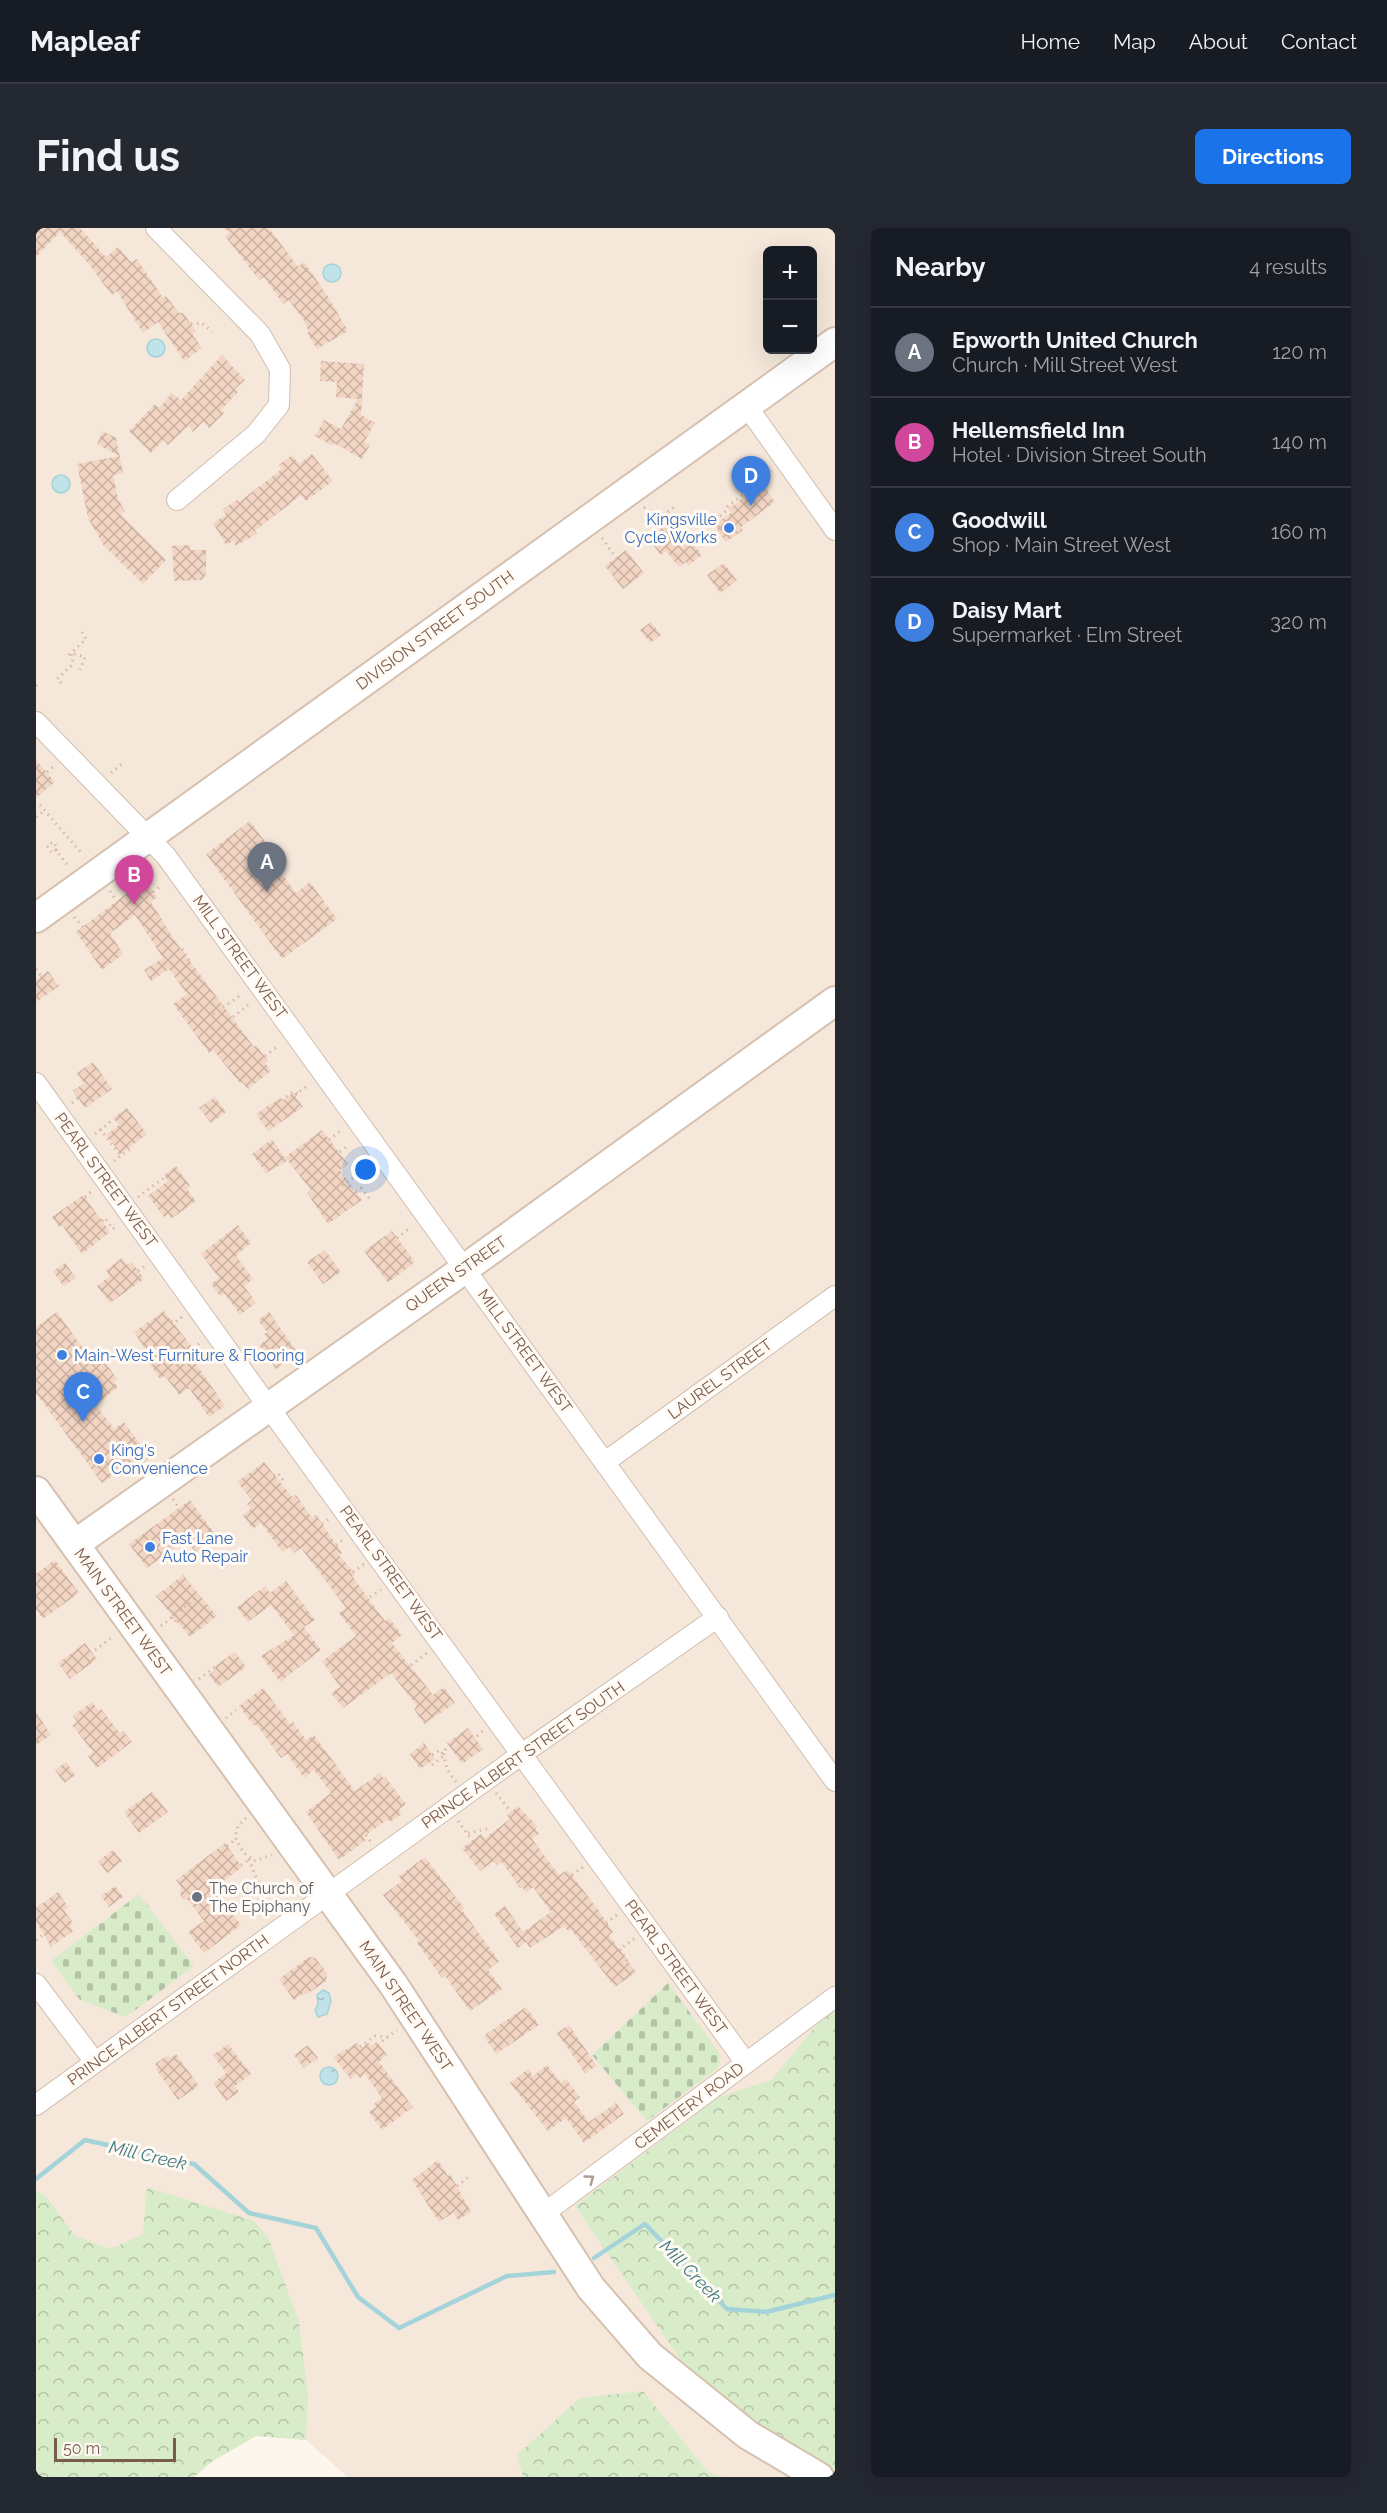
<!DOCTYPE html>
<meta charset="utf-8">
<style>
:root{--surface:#171b24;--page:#242831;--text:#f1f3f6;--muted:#9ea1a6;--line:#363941;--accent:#1a73e8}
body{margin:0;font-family:Raleway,sans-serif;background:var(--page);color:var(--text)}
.controls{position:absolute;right:18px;top:18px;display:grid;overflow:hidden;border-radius:9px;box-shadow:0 6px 24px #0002}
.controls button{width:54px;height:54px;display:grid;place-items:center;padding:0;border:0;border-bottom:2px solid var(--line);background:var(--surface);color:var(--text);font:30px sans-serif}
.scale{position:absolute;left:18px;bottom:15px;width:122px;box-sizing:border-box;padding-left:6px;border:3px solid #7a5c4d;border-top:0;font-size:16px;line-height:21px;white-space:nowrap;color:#7a5c4d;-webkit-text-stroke:4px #fffaf3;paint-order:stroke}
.you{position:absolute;left:330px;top:942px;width:21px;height:21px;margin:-15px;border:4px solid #fff;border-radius:50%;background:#1a73e8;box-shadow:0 0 0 9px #1a73e833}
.badge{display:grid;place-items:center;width:39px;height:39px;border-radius:50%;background:var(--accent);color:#fff;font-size:20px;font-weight:700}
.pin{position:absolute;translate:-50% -50px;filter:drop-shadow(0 2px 3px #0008)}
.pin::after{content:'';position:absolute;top:32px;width:21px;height:18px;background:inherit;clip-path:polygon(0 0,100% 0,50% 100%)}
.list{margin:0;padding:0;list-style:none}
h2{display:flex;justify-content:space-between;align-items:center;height:78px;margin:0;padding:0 24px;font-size:26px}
h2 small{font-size:20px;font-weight:400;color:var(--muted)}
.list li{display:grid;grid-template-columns:39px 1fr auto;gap:18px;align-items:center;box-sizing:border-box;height:90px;padding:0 24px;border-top:2px solid var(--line)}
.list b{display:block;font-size:22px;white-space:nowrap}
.list p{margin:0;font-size:20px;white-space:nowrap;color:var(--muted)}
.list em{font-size:20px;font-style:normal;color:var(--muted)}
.map{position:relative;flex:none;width:799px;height:2249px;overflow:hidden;border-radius:9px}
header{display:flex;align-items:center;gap:36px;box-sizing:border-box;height:84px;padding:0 30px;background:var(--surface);border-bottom:2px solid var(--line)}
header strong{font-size:28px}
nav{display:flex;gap:33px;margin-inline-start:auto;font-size:21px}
.intro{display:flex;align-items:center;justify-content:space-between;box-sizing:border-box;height:144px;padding:0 36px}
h1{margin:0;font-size:42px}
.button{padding:15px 27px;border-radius:9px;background:var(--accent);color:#fff;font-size:21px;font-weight:700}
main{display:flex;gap:36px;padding:0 36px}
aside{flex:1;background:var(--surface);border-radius:9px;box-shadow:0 6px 24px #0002}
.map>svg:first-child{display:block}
.residential{fill:#f5e8da;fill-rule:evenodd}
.forest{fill:url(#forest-crowns)}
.cemetery{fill:url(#cemetery-stones)}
.water{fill:url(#water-ripples);stroke:#a5d3da;stroke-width:1.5}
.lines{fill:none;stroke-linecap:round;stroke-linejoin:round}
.stream{stroke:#a5d3da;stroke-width:4.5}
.building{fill:url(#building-cross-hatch)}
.street-casing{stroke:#d1beb0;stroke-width:22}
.secondary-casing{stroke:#d6c0b0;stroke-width:32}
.path{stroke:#d9b8a5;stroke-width:3;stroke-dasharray:1.5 4.5;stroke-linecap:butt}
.street{stroke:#fff;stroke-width:20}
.secondary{stroke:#fff;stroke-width:28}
.oneway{stroke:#af9d94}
.shop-dot{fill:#3f7fe0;stroke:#fffaf3;stroke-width:2}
.worship-dot{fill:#6b7280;stroke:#fffaf3;stroke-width:2}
.labels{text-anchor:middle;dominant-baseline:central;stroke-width:6;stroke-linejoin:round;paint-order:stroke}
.shop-label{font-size:16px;fill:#366cbe;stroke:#fffaf3;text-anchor:start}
.street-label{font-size:16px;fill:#7a5c4d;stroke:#fffaf3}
.worship-label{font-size:16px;fill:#5b616d;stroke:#fffaf3;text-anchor:start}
.water-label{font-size:18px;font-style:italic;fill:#437c86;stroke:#fffaf3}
</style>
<header>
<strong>Mapleaf</strong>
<nav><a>Home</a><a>Map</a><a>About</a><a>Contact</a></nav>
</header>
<div class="intro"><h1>Find us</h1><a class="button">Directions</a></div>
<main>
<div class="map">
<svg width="799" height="2249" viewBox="0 0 799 2249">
<defs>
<pattern id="forest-crowns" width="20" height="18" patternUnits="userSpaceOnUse" patternTransform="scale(1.5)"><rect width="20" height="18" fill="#d8ecc9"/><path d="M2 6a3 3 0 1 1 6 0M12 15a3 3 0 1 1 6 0" fill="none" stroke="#b4c2a5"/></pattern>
<pattern id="cemetery-stones" width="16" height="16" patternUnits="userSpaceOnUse" patternTransform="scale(1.5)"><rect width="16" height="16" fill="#d8ecc9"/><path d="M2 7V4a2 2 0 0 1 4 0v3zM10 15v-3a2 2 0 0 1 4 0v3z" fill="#b4c2a5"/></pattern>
<pattern id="water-ripples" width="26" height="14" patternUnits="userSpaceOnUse" patternTransform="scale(1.5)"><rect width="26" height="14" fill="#bfe3e8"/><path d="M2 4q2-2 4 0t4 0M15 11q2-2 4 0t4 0" fill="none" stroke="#a0bbbe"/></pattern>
<pattern id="building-cross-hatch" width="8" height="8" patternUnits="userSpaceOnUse" patternTransform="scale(1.5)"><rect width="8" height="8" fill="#f3d5c3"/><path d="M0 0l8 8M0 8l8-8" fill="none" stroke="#cab0a1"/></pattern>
</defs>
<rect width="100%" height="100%" fill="#fdf6ec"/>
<path class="residential" d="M0,0h799v2249h-487l-42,-37 -50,-4 -43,25 -19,16h-158zM732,22h44v100h-44z"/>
<path class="forest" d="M799,1775v474l-12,-3 -134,-102 -114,-166 144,-109 52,-17z
M111,1959l107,34 14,16 31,85 9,73 -2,45 -50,-4 -43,25 -19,16h-158v-286l9,4 30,41 36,13 32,-15z
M607,2163l64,80 14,6h-198l-6,-22 63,-57z"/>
<path class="cemetery" d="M103,1666l55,72 -68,51 -46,-17 -29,-39z
M632,1755l50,68 3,8 -4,10 -70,52 -55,-66z"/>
<path class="water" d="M287 45a9 9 0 1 1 18 0a9 9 0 1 1-18 0Z
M111 120a9 9 0 1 1 18 0a9 9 0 1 1-18 0Z
M16 256a9 9 0 1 1 18 0a9 9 0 1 1-18 0Z
M287,1762l6,3 2,8 -4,13 -9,3 -3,-7 3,-6 -1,-9z
M284 1848a9 9 0 1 1 18 0a9 9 0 1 1-18 0Z"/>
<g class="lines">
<path class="stream" d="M0,1951l49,-39 109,24 55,49 67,15 42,69 41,31 108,-52 47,-4
M558,2030l51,-34 82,85 39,3 69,-17"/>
</g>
<path class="building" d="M0,0h44l26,29 12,-10 13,15 6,-3 26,39 3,-2 13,17h4l13,18 -4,3 10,14 -18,13 -26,-39 -15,11 -26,-42 -5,4 -24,-32 -28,-31 -24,25z
M188,0h45l29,39 6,-5 23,33 21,36 -31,18 -10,-16 2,-1 -6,-13 -14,-19 -6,4 -19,-27 -5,3 -34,-44 4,-3z
M186,127l23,25 -10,9 3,3 -17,18 3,3 -15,15 -6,-6 -10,10 -5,-6 -20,19 -4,-5 -13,13 -22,-22 26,-27 4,4 13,-15 9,7z
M285,133l43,3 -3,51 14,8 -11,19 6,3 -8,14 -28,-16 -1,3 -18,-10 9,-16 17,9 17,-30 -22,-2 1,-15 -17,-1z
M67,203l13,7 7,35 -10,2 5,24 7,12 -5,3 46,46 -23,24 -39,-38 -16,-28 -11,-54 42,-8 -22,-12z
M276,226l21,27 -27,20 -5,-6 -46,36 2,3 -21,12 -3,-5 -7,4 -13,-22 13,-8 -3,-6 14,-9 2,2 43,-33 -3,-4 13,-10 7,9z
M726,256l13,18 -34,25 2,3 -17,12 -12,-17 17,-12 -3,-4z
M637,289l29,38 -14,11 -2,-4 -7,5 -13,-16 -5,4 -12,-15z
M154,317v5h16v24l-4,6 -28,1 -2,-35z
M590,322l18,23 -21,16 -18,-23z
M688,335l13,18 -17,12 -13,-18z
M615,394l10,13 -11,8 -10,-13z
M0,532l19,22 -19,16z
M214,593l30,41 -4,3 20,28 14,-11 27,37 -55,40 -76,-105z
M103,656l4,6 6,-4 8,11 -6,5 24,39 79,106 2,-2 12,16 -3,2 6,8 -23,18 -6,-7 -2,1 -27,-33 -4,3 -36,-49 14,-10 -18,-25 -18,12 -7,-11 19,-12 -28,-43 -25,18 13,21 -21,16 -26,-38z
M12,743l11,15 -23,16v-22z
M57,834l19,27 -27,19 -12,-17 11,-8 -7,-10z
M257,865l10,14 -35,24 -12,-17 24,-16 2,3z
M179,869l11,15 -15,11 -12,-15z
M91,880l20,26 -26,20 -15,-19 13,-10 -6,-7z
M286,902l26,34 -8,6 22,30 -34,24 -21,-31 4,-3 -26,-33z
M236,911l15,22 -21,12 -14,-19z
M140,938l14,20 -3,3 9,12 -25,18 -3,-5 -4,3 -16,-21 20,-15 -4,-6z
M47,967l27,37 -28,22 -20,-29 -3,2 -7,-10z
M202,997l13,18 -15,13 17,23 -9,7 12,17 -16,12 -15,-21 -5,2 -9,-12 8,-6 -18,-24z
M356,1003l23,31 -27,21 -24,-32z
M289,1022l16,22 -18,12 -16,-22z
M86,1030l5,7 5,-3 12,17 -34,24 -13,-17 13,-10 -4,-6z
M29,1035l11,15 -13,8 -10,-15z
M128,1083l36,46 -6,4 31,45 -16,11 -20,-29 -10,7 -14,-19 -5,3 -20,-29 4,-3 -10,-15z
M21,1084l33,46 8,-5 19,26 -3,3 4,5 -22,18 18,24 10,-7 26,36 -14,11 -5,-7 -29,21 -66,-90v-66z
M233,1084l29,41 -22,16 -17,-24 9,-6 -4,-5 3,-2 -9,-12z
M228,1234l28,35 4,-2 16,23 4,-3 26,38 -3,2 16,19 -3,2 33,45 4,-3 13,17 -10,8 41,52 11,-8 11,16 -31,21 -10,-15 3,-3 -26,-33 -48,35 -12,-15 9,-6 -18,-26 34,-25 -17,-23 7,-5 -45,-60 -7,5 -5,-6 -7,5 -21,-29 -8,6 -10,-14 8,-6 -4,-5 5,-4 -15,-18z
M154,1272l27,37 -21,16 -10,-14 -39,29 -18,-24z
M19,1332l24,33 -36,26 -7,-10v-35z
M147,1347l34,41 -27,21 -34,-41z
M250,1353l29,39 -11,7 17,23 -41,32 -19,-26 33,-21 -23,-30 -23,17 -11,-15 28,-21 5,7z
M49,1415l12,16 -27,20 -12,-16z
M199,1424l11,15 -28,20 -9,-12 7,-6 -1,-3z
M227,1460l27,36 3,-2 13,18 8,-5 41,56 25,-18 3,5 2,-1 21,27 -7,5 3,5 -12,8 -2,-3 -25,18 3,3 -27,20 -33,-48 25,-19 -17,-23 -10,8 -17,-24 -6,4 -25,-34 -2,2 -15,-20z
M56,1474l7,9 2,-2 19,24 3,-2 9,11 -35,26 -9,-12 5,-4 -21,-27 5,-3 -4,-6z
M0,1484l15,23 -15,10z
M432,1500l15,21 -21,15 -15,-21z
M388,1515l11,16 -15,10 -10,-15z
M30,1534l9,13 -11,8 -9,-13z
M116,1564l16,20 -29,21 -15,-21z
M482,1578l19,20 -2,2 4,6 -7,5 27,36 9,-5 31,41 14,21 -4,3 27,37 -21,15 -44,-57 -2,2 -5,-6 -34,22 -4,-6 -8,6 -24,-34 11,-8 18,26 28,-20 -18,-25 -7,6 -4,-6 -2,1 -18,-26 -5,3 -3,-4 -14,10 -18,-23 19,-14 4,4 25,-19 -3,-4z
M189,1615l17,24 -29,22 28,36 -37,28 -16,-21 16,-11 -16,-21 -5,-1 -3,-5 1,-7 -5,-7z
M77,1622l9,11 -15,12 -9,-12z
M389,1629l39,51 -2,2 37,51 -11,9 14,19 -32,22 -25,-35 -3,2 -25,-35 2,-2 -36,-46 19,-14 -3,-5z
M79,1658l8,11 -14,10 -8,-11z
M22,1664l10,15 -4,3 9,13 -3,3 3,5 -22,16 -15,-26v-13z
M273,1729l6,1 12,15 -1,8 -20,14 -2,-2 -10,7 -15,-21z
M490,1779l13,18 -43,29 -11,-16 1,-4z
M533,1797l28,41 -12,7 -28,-40z
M341,1814l10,13 -8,7 34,45 -31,23 -13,-18 7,-5 -2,-3 8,-6 -17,-24 -5,4 -3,-4 -6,5 -18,-22 24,-14 4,6 7,-6 3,3z
M192,1816l23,30 -16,12 4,6 -13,9 -13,-18 13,-10 -13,-18z
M272,1817l10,13 -14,10 -10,-13z
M140,1826l23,32 -21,14 -22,-31 2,-2 -3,-3 11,-8 5,2z
M511,1837l14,18 5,-4 14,18 -6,5 15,20 27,-19 8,11 -40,29 -18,-25 -18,13 -38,-48 18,-14 5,7z
M402,1932l10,16 2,-2 21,38 -13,8 -5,-7 -14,9 -27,-42z"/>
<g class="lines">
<defs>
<path id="street" d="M120,0l104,106 20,35 -1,36 -23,29 -79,66
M710,177l89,125
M0,494l130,134 669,925
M0,855l218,304 492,676
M569,1234l230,-166
M0,1756l59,78
M0,1877l486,-351 196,-137
M507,1986l292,-217"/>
<path id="secondary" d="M0,690l799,-576
M0,1263l357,493 198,304 59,68 98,79 71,42
M39,1316l374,-264 386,-279"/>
</defs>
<use href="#street" class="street-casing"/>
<use href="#secondary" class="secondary-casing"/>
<path class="path" d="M23,0h1
M155,96l11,-1 10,9
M608,279c7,7 18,6 24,14
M627,288l11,-9
M684,288l7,-6 1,-4 39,-29 -2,-1 7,-5
M566,310l14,20
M33,427l17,-16 -4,-7
M25,455l-4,-4 15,-14 1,-8 -2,-4 14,4 -5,13
M0,458l2,-3
M11,544l8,-7
M75,545l13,-11
M4,577l43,50
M0,589l9,-7
M20,622l2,-2 -5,-6 -6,4 5,7 4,-3 12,16
M74,663l6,9
M117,664l9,-7
M38,689l9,10
M146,721l9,15
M0,741l5,7
M177,786l28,-19
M197,789l15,-12
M229,828l13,-10
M259,867l12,-9
M245,872l12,-8 5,1
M36,875l6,-5
M64,901l21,27
M59,906l19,-15
M293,912l11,-9
M304,924l9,-7
M78,933l16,-12 -1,-1
M301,961l30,-21
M320,964l5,-4 9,11
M49,969l7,-6
M102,969l27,-20
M66,993l3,-3 8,11 4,-3
M361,1010l13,-10
M102,1043l7,-5
M135,1093l3,2 8,-6
M157,1120l7,-5
M238,1248l4,-3 7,10
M137,1271l6,9
M286,1296l8,-6
M300,1317l8,-6
M317,1344l11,-8
M334,1369l11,-7
M136,1389l3,5 1,-2
M125,1398l36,-29
M59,1422l19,-14
M375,1437l16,-12
M163,1451l16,-12
M190,1490l10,-8
M441,1508l6,-5
M410,1521l-3,3 4,17 9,13
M396,1537l12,-9 -4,-6 -8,5
M460,1565l15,19
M210,1590l-8,8 -3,11 8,15 11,9 18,-6
M422,1593l14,19
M432,1605l19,-4
M330,1607l5,7
M191,1618l9,-7
M213,1631l19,49
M205,1637l8,-5
M536,1647l11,-8
M178,1671l12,-9c20,0 32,8 44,24
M570,1695l12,-9
M0,1712l7,-5
M591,1733l-7,-12 15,-11
M421,1750l8,11
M346,1813l15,-11
M324,1819l15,-11 13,1
M421,1958l14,-11"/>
<use href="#street" class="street"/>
<use href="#secondary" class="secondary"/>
</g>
<defs><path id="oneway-chevron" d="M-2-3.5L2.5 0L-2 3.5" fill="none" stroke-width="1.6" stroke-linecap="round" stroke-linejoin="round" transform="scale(1.5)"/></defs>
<use class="oneway" href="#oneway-chevron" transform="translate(554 1951) rotate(-36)"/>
<g class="shop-dot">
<circle cx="693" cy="300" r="6"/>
<circle cx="26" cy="1127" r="6"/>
<circle cx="63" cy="1231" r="6"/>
<circle cx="114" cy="1319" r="6"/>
</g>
<circle class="worship-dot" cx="161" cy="1669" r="6"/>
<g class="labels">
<g class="shop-label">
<text x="681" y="291" text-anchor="end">Kingsville<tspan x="681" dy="18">Cycle Works</tspan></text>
<text x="38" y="1127">Main-West Furniture &amp; Flooring</text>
<text x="75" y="1222">King's<tspan x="75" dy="18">Convenience</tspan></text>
<text x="126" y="1310">Fast Lane<tspan x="126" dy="18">Auto Repair</tspan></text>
</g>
<g class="street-label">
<text transform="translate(399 402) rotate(-36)">DIVISION STREET SOUTH</text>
<text transform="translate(204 729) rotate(54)">MILL STREET WEST</text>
<text transform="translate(70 952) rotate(54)">PEARL STREET WEST</text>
<text transform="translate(420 1046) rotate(-35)">QUEEN STREET</text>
<text transform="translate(489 1123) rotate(54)">MILL STREET WEST</text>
<text transform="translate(684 1151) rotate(-36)">LAUREL STREET</text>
<text transform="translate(355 1345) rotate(54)">PEARL STREET WEST</text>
<text transform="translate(87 1384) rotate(54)">MAIN STREET WEST</text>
<text transform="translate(487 1527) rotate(-35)">PRINCE ALBERT STREET SOUTH</text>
<text transform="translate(640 1739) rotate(54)">PEARL STREET WEST</text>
<text transform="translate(370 1778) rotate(56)">MAIN STREET WEST</text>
<text transform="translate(132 1782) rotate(-36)">PRINCE ALBERT STREET NORTH</text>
<text transform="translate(653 1878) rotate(-37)">CEMETERY ROAD</text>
</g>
<g class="worship-label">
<text x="173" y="1660">The Church of<tspan x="173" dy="18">The Epiphany</tspan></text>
</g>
<g class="water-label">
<text transform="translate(112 1927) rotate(13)">Mill Creek</text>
<text transform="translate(655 2043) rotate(46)">Mill Creek</text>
</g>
</g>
</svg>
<div class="controls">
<button>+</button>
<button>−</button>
</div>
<div class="scale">50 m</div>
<div class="you"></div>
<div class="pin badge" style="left:231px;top:664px;background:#6b7280">A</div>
<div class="pin badge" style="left:98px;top:677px;background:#d1479c">B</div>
<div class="pin badge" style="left:47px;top:1194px;background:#3f7fe0">C</div>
<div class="pin badge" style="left:715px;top:278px;background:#3f7fe0">D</div>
</div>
<aside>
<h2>Nearby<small>4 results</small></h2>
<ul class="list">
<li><span class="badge" style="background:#6b7280">A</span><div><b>Epworth United Church</b><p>Church · Mill Street West</p></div><em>120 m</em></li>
<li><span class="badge" style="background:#d1479c">B</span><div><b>Hellemsfield Inn</b><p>Hotel · Division Street South</p></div><em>140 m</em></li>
<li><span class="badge" style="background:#3f7fe0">C</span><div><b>Goodwill</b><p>Shop · Main Street West</p></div><em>160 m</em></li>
<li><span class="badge" style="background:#3f7fe0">D</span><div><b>Daisy Mart</b><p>Supermarket · Elm Street</p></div><em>320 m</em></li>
</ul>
</aside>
</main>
